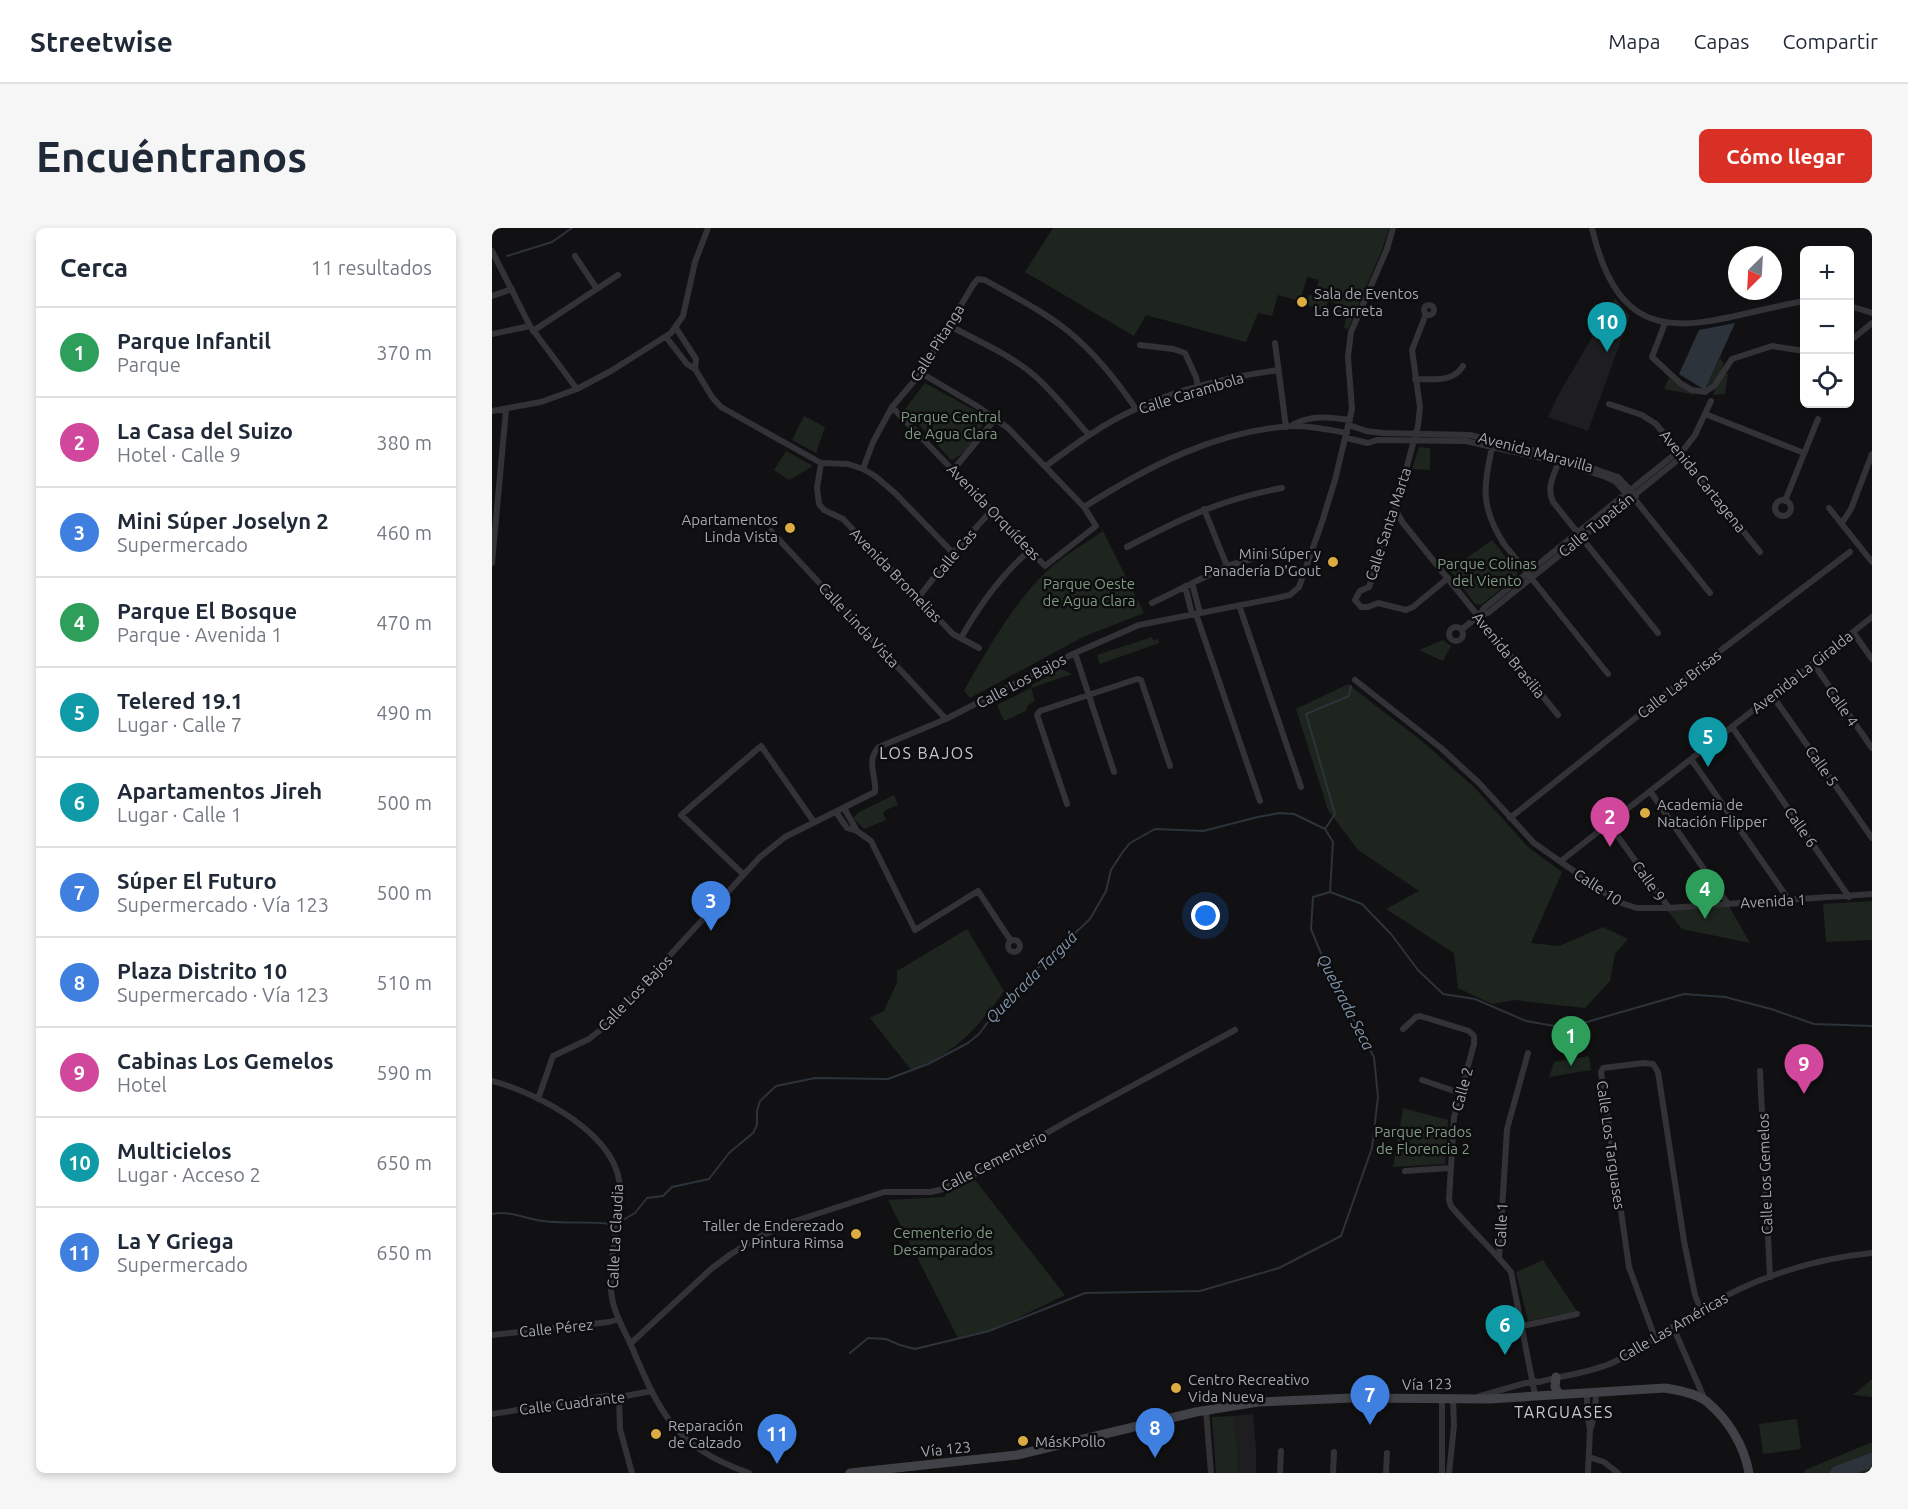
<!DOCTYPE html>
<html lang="es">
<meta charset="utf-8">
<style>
:root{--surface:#fff;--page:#f6f6f7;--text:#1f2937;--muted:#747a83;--line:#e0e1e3;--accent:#d93025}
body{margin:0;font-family:Ubuntu,sans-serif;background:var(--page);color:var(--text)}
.controls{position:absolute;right:18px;top:18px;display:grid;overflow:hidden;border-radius:9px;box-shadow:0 3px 9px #0003}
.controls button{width:54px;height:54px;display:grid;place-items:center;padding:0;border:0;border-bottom:2px solid var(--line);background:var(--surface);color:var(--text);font:30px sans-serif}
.compass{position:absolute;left:1236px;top:18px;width:54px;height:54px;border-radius:50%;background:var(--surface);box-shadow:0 3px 9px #0003;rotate:204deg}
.you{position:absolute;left:714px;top:688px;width:21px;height:21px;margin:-15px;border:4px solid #fff;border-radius:50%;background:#1a73e8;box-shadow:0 0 0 9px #1a73e833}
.badge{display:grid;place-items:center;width:39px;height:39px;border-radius:50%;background:var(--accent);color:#fff;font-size:20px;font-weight:700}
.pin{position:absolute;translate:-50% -50px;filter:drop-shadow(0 2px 3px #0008)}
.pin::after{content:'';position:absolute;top:32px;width:21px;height:18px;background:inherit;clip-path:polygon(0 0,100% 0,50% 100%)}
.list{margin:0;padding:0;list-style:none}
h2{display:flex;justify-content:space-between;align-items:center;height:78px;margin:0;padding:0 24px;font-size:26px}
h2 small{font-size:20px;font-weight:400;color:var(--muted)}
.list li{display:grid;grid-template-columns:39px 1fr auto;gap:18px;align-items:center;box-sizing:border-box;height:90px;padding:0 24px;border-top:2px solid var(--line)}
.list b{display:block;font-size:22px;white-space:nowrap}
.list p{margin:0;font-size:20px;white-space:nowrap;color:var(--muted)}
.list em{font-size:20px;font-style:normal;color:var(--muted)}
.icon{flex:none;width:33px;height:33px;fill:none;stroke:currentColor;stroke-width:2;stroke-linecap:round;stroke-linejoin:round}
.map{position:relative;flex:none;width:1380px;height:1245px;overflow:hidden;border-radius:9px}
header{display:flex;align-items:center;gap:36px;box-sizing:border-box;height:84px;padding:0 30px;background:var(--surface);border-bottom:2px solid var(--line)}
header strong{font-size:28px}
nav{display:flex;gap:33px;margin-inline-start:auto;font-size:21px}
.intro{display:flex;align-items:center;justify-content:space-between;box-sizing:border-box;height:144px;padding:0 36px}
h1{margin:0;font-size:42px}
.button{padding:15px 27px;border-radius:9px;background:var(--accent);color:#fff;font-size:21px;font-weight:700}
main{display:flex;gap:36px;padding:0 36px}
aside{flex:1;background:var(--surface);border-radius:9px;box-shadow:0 3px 9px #0003}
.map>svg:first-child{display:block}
.built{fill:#1e1e20}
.green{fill:#1e251f}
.water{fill:#2c333a}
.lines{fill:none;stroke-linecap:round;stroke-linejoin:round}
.stream{stroke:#2c333a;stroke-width:2}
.river{stroke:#2c333a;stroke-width:14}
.street{stroke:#333337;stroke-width:6}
.secondary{stroke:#414247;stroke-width:9}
.poi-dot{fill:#dbac41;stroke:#0d0c0e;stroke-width:2}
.labels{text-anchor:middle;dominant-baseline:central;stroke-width:5;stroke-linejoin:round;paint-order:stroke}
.poi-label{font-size:15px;fill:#a4a8b2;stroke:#0d0c0e;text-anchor:start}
.street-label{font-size:15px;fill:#a4a8b2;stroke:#0d0c0e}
.park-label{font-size:15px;fill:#7e9b80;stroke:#0d0c0e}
.neighbourhood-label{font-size:16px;letter-spacing:1.5px;fill:#c5c7ce;stroke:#0d0c0e}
.water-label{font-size:16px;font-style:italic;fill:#7f94a9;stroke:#0d0c0e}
</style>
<header>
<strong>Streetwise</strong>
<nav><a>Mapa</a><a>Capas</a><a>Compartir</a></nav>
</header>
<div class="intro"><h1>Encuéntranos</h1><a class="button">Cómo llegar</a></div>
<main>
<aside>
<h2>Cerca<small>11 resultados</small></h2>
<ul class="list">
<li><span class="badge" style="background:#2e9e5b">1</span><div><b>Parque Infantil</b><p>Parque</p></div><em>370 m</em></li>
<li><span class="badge" style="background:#d1479c">2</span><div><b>La Casa del Suizo</b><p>Hotel · Calle 9</p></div><em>380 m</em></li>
<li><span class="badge" style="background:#3f7fe0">3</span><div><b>Mini Súper Joselyn 2</b><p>Supermercado</p></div><em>460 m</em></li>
<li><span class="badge" style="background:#2e9e5b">4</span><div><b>Parque El Bosque</b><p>Parque · Avenida 1</p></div><em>470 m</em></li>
<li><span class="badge" style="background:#0f9aa8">5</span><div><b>Telered 19.1</b><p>Lugar · Calle 7</p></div><em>490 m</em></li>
<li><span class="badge" style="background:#0f9aa8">6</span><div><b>Apartamentos Jireh</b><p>Lugar · Calle 1</p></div><em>500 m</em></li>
<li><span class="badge" style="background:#3f7fe0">7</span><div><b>Súper El Futuro</b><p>Supermercado · Vía 123</p></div><em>500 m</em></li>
<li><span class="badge" style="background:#3f7fe0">8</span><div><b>Plaza Distrito 10</b><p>Supermercado · Vía 123</p></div><em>510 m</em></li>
<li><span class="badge" style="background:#d1479c">9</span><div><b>Cabinas Los Gemelos</b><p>Hotel</p></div><em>590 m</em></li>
<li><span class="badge" style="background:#0f9aa8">10</span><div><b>Multicielos</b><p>Lugar · Acceso 2</p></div><em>650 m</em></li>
<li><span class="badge" style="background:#3f7fe0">11</span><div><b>La Y Griega</b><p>Supermercado</p></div><em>650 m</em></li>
</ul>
</aside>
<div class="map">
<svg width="1380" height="1245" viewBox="0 0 1380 1245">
<rect width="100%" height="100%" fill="#111113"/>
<path class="built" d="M1123,70l15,18 -42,115 -40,-14 9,-20z
M761,1186l3,36v23h-19l1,-21 -5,-36z"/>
<path class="green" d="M561,0h336l-7,22 -34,79 -4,-1 2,-10 -13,-4 2,-11 -7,-2 -3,11 -19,-8 3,-9 6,1 4,-16 -12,-3 -7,24 -22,-6 -6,21 -14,-3 -12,29 -100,-27 -12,21 -109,-64z
M1228,130l4,6 -4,9 -11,13h-2z
M1234,145l2,1 -3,20 -12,1 6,-13z
M1177,150l27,17 -32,-6z
M433,155l58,32c4,13 -20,42 -32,45l-46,-51z
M312,188l21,11 -9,26 -24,-13z
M927,219l11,1v22l-18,-1z
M294,223l27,15 -24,14 -15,-10z
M611,303l41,82 -61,24 -113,61 -6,-7c23,-41 48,-86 82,-119 16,-16 39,-28 57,-41z
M1000,312l25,31v5l-36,29 -6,-1 -25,-34z
M660,409l1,3 5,-1 1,4 -59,21 -3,-9z
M951,412l8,6 -8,15 -24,-11z
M569,441l11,5 -41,14 4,13 -7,4 -2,6 -22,10 -7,-16 34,-17 2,-4z
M856,456l76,59 51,45 53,59 34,25 -31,71 28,3 44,-19 25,12 -13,15 -5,27 -25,27 -71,-8 -22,4 -34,-16 -4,-35 -68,-44 33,-18 -61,-41 -30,-40 -32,-101z
M402,567l4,10 -12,5 -3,3 3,7 -22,9 -11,-11 6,-6z
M1380,673v39l-46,2 -3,-38z
M1237,678l21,37 -68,-14 -16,-20z
M475,701l37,62c-28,40 -48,60 -92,80l-42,-53 14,-7 13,-29v-11z
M1097,828l2,14 -42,7 5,-15z
M911,880l45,12 -3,44 -52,3z
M483,952l90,115 -72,35 -35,8 -70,-138 56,-3 3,-4z
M1051,1032l34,51 -49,10 -12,-49z
M1380,1151v18l-19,-2z
M741,1188l5,36 -1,21h-21l-4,-56z
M1305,1191l4,30 -38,5 -4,-30z
M1380,1214v31h-69l2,-3z"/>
<path class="water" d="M1243,95l-30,67 -26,-16 20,-44z"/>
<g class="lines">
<path class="stream" d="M15,28l45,-14 20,-14
M833,601l10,-15 -29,-100 43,-18 2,-10
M0,986c18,-4 33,5 51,7 23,3 45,0 68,3
M131,992l12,-7 12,-15 16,-2 9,-9 37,-8 20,-26 24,-20 4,-8v-14l3,-10 16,-15 39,-8 73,1 40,-15 40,-21 11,-9 26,-35 85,-80 16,-28 5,-21 11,-17 8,-10 25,-14 48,2 55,-14 22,-4 14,1 31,15 8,13 -3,50
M358,1125l18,-15 18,1 14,6 15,4 74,-18 96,-38 115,-2 79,-23 62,-32 31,-88 6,-51 -4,-40 -40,-72 -23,-56 2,-32 17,-5 32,12 29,30 27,36 25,24 32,5 51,22 40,7 118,-34 41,3 46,12 43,15 58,2"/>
<path class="river" d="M1345,1245l35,-13"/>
<path class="street" d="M1100,0c32,138 111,91 212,73
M0,23l38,75 47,63
M83,28l22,33
M0,68l20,-7
M932 82a5 5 0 1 1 10 0a5 5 0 1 1-10 0Z
M1358,78l22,7
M934,86l-14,36 8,57 -2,19 -23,83 -26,78 -9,4 -5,9 6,7h7l10,-4 28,7 7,-3 35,-29
M1173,95l-13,34 28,26 12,7 13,2 9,-6 18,-27 40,-13 32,5
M458,98c28,15 61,29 85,50 20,18 36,39 54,59
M184,100l20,31 -1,10
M41,103l85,-56
M0,106l38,-8
M174,109l21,27 8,5 17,28 9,10 100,56 27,1 15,5 12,7 20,17 58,60
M1358,113l22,-18
M783,115l11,84
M648,117l33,4 12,4 11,24 2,10
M923,151c17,0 38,4 48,-13
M1117,176l33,11 14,9 104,128
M400,179l153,159 51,-40 -12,-19 -76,-79 -31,-22 -56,-33
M0,183l49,-9 36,-13 34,-18 60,-38 12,-17 12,-54 13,-34
M1213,186l99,39
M802,196c18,-9 36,-7 56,-4
M857,197l17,6 17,2 87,2 83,20 65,22 18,19
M854,210l22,5 9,-3 89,1 92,21 48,15 10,5 14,16 7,4 73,91
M1001,216c-10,41 -13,63 11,100l104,130
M1067,233c-5,14 -13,26 -6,41l105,131
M329,235l-4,25 2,16 5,6 19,9 110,115 26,14
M554,238c28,-21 58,-43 90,-57 42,-20 97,-33 143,-39
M371,241l10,-27 19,-35 29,-34 52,-88 5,-6 7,1c28,16 58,31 83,51 27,22 49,50 68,78
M461,242l43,-52
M1283 280a8 8 0 1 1 16 0a8 8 0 1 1-16 0Z
M1293,273l33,-82
M592,279c63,-40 131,-76 208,-81 18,-1 37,4 55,7
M1337,280l43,54
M712,281l23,57
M903,281l8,14 155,192
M1350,295l9,-14 21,-55
M279,303l175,188
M635,319c53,-28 95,-48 155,-59
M0,335l14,-153
M700,355l8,30
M693,358l7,28
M426,370l35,-45 39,-43
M660,375l75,-37 56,-16
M747,377l62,182
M704,386l64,187
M987,388l5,-8 191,-154 6,-1
M957 406a7 7 0 1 1 14 0a7 7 0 1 1-14 0Z
M970,401l17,-13 9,-3 191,-154 2,-6 14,-18 16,-34
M1361,404l19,27
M469,410c19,-34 40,-63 69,-88
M583,425l39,119
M1321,435l59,85
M863,452l86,68 38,35 55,60 84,59 19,6h32l203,-14
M1280,467l100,143
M1240,499l117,170
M1199,531l98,141
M1158,563l78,113
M575,576l-30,-89 3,-4 97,-32 4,1 29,86
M352,580l13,23
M344,584l11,16 10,3 14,10 44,89 63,-39 33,50
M1018,590l193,-154 147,-112
M1117,596l60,84
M1069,633l311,-244
M251,646l-62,-59 80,-69 53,76
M516 718a6 6 0 1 1 12 0a6 6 0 1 1-12 0Z
M911,801l13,-12 4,-1 49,15 5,5v8l-20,73 -5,83 2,6c19,23 41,43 60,66l24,123
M1268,843l10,206
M930,852l38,13
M0,853c46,12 128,54 128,109 0,33 -11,66 -9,100 1,19 12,38 20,55 29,69 44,102 118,128
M46,871l15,-43 36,-17 15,-12 156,-170 25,-20 90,-45c2,-16 -10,-31 4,-45l67,-28 129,-66 64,-28 138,-27 13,-3 9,-8 23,-65 13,-42 17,-71 -4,-52 3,-25 36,-83 6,-21
M913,943l45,-3
M1007,1030l8,-129 21,-76
M1030,1098l55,-12
M1181,1099l32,73
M0,1107l117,-13 10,-3
M1163,1110l-26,-71 -28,-195 2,-4 41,-5 9,1 5,8 26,169 11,54 6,15
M138,1116l81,-75 20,-15 30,-18 31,-14 92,-30h47l12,-3 32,-15 98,-56 162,-88
M1095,1165v20l3,17 -2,43
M988,1168l53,-15 6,1c24,-7 52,-9 75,-20 30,-15 57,-35 86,-52 52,-31 112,-51 172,-57
M127,1169l1,32 12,44
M714,1182l5,63
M0,1186l115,-18h18l27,-5
M1098,1202l5,-16 1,-22
M1097,1229l15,5 14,11
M788,1245l1,-22
M841,1245l1,-21
M894,1245l1,-20
M950,1245v-73
M957,1245l5,-47 -1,-27"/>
<path class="secondary" d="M1064,1149l-1,10 4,7
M358,1245l167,-18 179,-43 62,-10 94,-4 137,1 176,-11c13,2 30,5 41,13 22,18 38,44 43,72"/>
</g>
<g class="poi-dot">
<circle cx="810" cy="74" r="6"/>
<circle cx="298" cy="300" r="6"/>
<circle cx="841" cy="334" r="6"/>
<circle cx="1153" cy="585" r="6"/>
<circle cx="364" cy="1006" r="6"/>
<circle cx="684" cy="1160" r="6"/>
<circle cx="164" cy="1206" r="6"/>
<circle cx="531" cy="1213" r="6"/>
</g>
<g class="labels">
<g class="poi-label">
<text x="822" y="65">Sala de Eventos<tspan x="822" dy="17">La Carreta</tspan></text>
<text x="286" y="291" text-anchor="end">Apartamentos<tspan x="286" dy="17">Linda Vista</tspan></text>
<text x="829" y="325" text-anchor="end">Mini Súper y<tspan x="829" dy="17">Panadería D'Gout</tspan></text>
<text x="1165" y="576">Academia de<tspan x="1165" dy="17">Natación Flipper</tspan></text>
<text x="352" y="997" text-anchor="end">Taller de Enderezado<tspan x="352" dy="17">y Pintura Rimsa</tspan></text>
<text x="696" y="1151">Centro Recreativo<tspan x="696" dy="17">Vida Nueva</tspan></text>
<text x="176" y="1197">Reparación<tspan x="176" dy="17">de Calzado</tspan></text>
<text x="543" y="1213">MásKPollo</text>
</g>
<g class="street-label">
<text transform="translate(445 115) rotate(-58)">Calle Pitanga</text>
<text transform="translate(699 165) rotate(-17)">Calle Carambola</text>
<text transform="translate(1044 224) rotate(15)">Avenida Maravilla</text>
<text transform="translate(1211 253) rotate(51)">Avenida Cartagena</text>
<text transform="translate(502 284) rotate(46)">Avenida Orquídeas</text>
<text transform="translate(896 296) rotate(-72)">Calle Santa Marta</text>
<text transform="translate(1104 297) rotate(-39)">Calle Tupatán</text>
<text transform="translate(462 326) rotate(-50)">Calle Cas</text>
<text transform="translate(404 347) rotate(46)">Avenida Bromelias</text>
<text transform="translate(367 397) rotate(47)">Calle Linda Vista</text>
<text transform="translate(1017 427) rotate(51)">Avenida Brasilia</text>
<text transform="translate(1310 444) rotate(-38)">Avenida La Giralda</text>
<text transform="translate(529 453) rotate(-28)">Calle Los Bajos</text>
<text transform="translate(1187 456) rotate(-38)">Calle Las Brisas</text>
<text transform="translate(1350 478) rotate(55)">Calle 4</text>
<text transform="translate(1330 538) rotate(55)">Calle 5</text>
<text transform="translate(1309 599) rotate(55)">Calle 6</text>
<text transform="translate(1157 653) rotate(55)">Calle 9</text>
<text transform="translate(1106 659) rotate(33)">Calle 10</text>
<text transform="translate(1281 673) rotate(-3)">Avenida 1</text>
<text transform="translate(143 765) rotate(-46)">Calle Los Bajos</text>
<text transform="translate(970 861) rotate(-75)">Calle 2</text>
<text transform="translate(1119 917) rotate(82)">Calle Los Targuases</text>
<text transform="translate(502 933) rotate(-27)">Calle Cementerio</text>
<text transform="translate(1273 946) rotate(-92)">Calle Los Gemelos</text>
<text transform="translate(1009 997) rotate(-87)">Calle 1</text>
<text transform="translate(123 1008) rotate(-87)">Calle La Claudia</text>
<text transform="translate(1181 1099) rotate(-30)">Calle Las Américas</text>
<text transform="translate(64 1100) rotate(-6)">Calle Pérez</text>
<text transform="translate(935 1156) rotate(-1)">Vía 123</text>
<text transform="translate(80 1175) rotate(-7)">Calle Cuadrante</text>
<text transform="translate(454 1221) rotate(-6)">Vía 123</text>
</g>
<g class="park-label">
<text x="459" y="188">Parque Central<tspan x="459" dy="17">de Agua Clara</tspan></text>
<text x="995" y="335">Parque Colinas<tspan x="995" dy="17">del Viento</tspan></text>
<text x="597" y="355">Parque Oeste<tspan x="597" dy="17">de Agua Clara</tspan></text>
<text x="931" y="903">Parque Prados<tspan x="931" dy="17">de Florencia 2</tspan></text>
<text x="451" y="1004">Cementerio de<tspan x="451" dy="17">Desamparados</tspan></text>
</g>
<g class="neighbourhood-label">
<text x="435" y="525">LOS BAJOS</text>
<text x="1072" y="1184">TARGUASES</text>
</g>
<g class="water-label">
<text transform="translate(539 749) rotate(-45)">Quebrada Targuá</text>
<text transform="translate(854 774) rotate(63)">Quebrada Seca</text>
</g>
</g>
</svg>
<div class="controls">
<button>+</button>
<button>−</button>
<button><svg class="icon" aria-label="locate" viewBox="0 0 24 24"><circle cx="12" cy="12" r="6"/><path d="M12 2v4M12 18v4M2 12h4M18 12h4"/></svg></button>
</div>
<svg class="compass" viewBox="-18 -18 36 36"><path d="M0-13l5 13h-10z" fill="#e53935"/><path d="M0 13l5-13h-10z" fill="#747a83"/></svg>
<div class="you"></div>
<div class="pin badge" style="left:1079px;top:838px;background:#2e9e5b">1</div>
<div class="pin badge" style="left:1118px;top:619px;background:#d1479c">2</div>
<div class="pin badge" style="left:219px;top:703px;background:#3f7fe0">3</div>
<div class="pin badge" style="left:1213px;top:691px;background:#2e9e5b">4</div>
<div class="pin badge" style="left:1216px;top:539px;background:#0f9aa8">5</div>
<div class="pin badge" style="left:1013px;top:1127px;background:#0f9aa8">6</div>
<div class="pin badge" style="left:878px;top:1197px;background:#3f7fe0">7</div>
<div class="pin badge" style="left:663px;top:1230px;background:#3f7fe0">8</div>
<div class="pin badge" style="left:1312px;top:866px;background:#d1479c">9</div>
<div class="pin badge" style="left:1115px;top:124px;background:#0f9aa8">10</div>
<div class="pin badge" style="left:285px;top:1236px;background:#3f7fe0">11</div>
</div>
</main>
